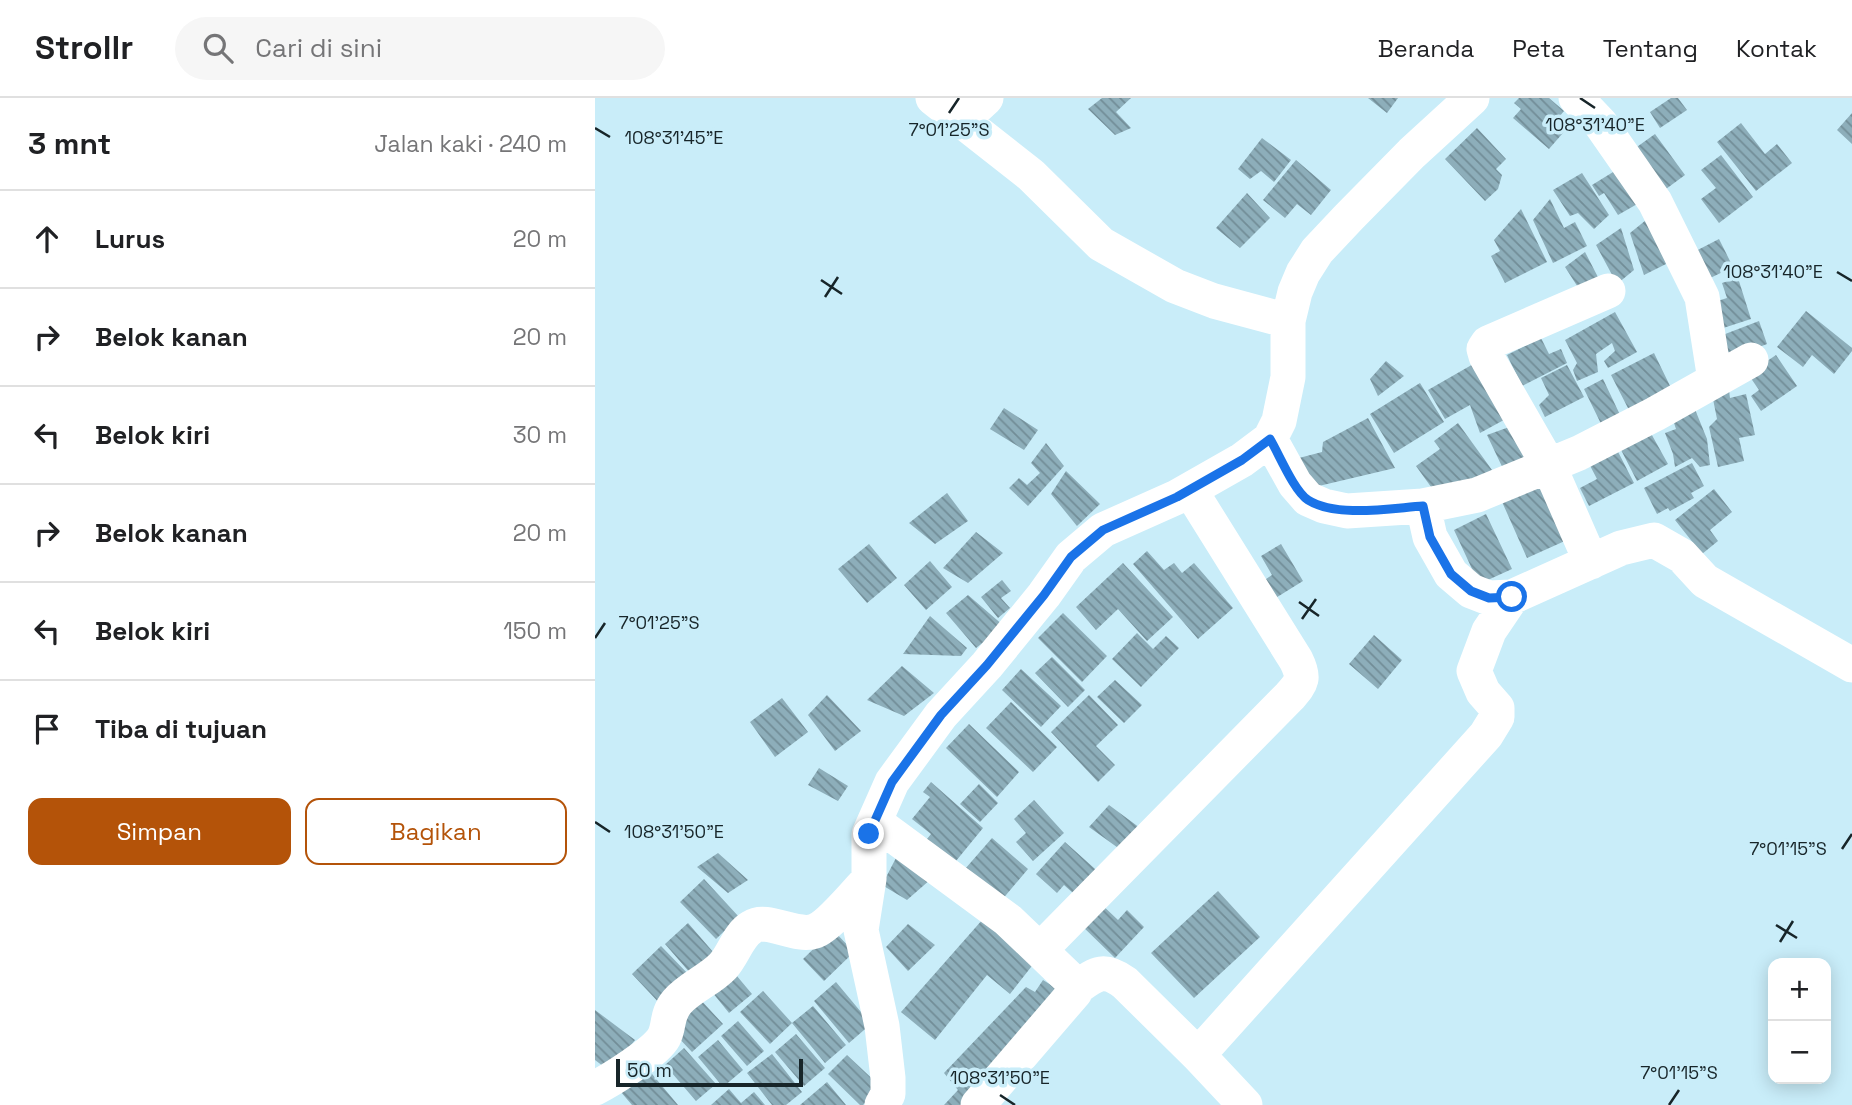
<!DOCTYPE html>
<html lang="id">
<meta charset="utf-8">
<style>
:root{--surface:#fff;--page:#f6f6f6;--text:#202124;--muted:#757577;--line:#e0e0e0;--accent:#b45309}
body{margin:0;font-family:"Space Grotesk",sans-serif;background:var(--page);color:var(--text)}
.controls{position:absolute;right:21px;bottom:21px;display:grid;overflow:hidden;border-radius:14px;box-shadow:0 4px 18px #0003}
.controls button{width:63px;height:63px;display:grid;place-items:center;padding:0;border:0;border-bottom:2px solid var(--line);background:var(--surface);color:var(--text);font:35px sans-serif}
.scale{position:absolute;left:21px;bottom:18px;width:187px;box-sizing:border-box;padding-left:7px;border:4px solid #172529;border-top:0;font-size:19px;line-height:24px;white-space:nowrap;color:#172529;-webkit-text-stroke:5px #c9edf9;paint-order:stroke}
.stop{position:absolute;width:21px;height:21px;margin:-16px;border:5px solid #1a73e8;border-radius:50%;background:#fff}
.stop.end{background:#1a73e8;border-color:#fff;box-shadow:0 2px 7px #0008}
.list{margin:0;padding:0;list-style:none}
h2{display:flex;justify-content:space-between;align-items:center;height:91px;margin:0;padding:0 28px;font-size:30px}
h2 small{font-size:23px;font-weight:400;color:var(--muted)}
.list li{display:grid;grid-template-columns:46px 1fr auto;gap:21px;align-items:center;box-sizing:border-box;height:98px;padding:0 28px;border-top:2px solid var(--line)}
.list b{display:block;font-size:26px;white-space:nowrap}
.list em{font-size:23px;font-style:normal;color:var(--muted)}
.actions{display:flex;gap:14px;padding:21px 28px}
.actions a{flex:1;padding:16px 0;border:2px solid var(--accent);border-radius:14px;text-align:center;font-size:24px;color:var(--accent)}
.actions .main{background:var(--accent);color:#fff}
.icon{flex:none;width:38px;height:38px;fill:none;stroke:currentColor;stroke-width:2;stroke-linecap:round;stroke-linejoin:round}
.map{position:relative;flex:none;width:1257px;height:1007px;overflow:hidden}
header{display:flex;align-items:center;gap:42px;box-sizing:border-box;height:98px;padding:0 35px;background:var(--surface);border-bottom:2px solid var(--line)}
header strong{font-size:33px}
nav{display:flex;gap:38px;margin-inline-start:auto;font-size:24px}
.search{width:490px;height:63px;background:var(--page);display:flex;align-items:center;gap:18px;box-sizing:border-box;padding:0 24px;border-radius:38px;color:var(--muted);font-size:26px}
main{display:flex}
aside{flex:1;background:var(--surface)}
.map>svg:first-child{display:block}
.building{fill:url(#building-back-hatch)}
.lines{fill:none;stroke-linecap:round;stroke-linejoin:round}
.minor{stroke:#fff;stroke-width:35}
.route{stroke:#1a73e8;stroke-width:9}
.ticks{fill:none;stroke:#172529;stroke-width:2.5}
.ticks-label{font-size:18px;text-anchor:middle;fill:#172529;stroke:#c9edf9;stroke-width:7;stroke-linejoin:round;paint-order:stroke}
</style>
<header>
<strong>Strollr</strong>
<div class="search"><svg class="icon" aria-label="search" viewBox="0 0 24 24"><circle cx="10" cy="10" r="6"/><path d="M15 15l6 6"/></svg>Cari di sini</div>
<nav><a>Beranda</a><a>Peta</a><a>Tentang</a><a>Kontak</a></nav>
</header>
<main>
<aside>
<h2>3 mnt<small>Jalan kaki · 240 m</small></h2>
<ul class="list">
<li><svg class="icon" aria-label="ahead" viewBox="0 0 24 24"><path d="M12 20V5M6 11l6-6 6 6"/></svg><div><b>Lurus</b></div><em>20 m</em></li>
<li><svg class="icon" aria-label="right" viewBox="0 0 24 24"><path d="M7 20v-9h11M14 6l5 5-5 5"/></svg><div><b>Belok kanan</b></div><em>20 m</em></li>
<li><svg class="icon" aria-label="left" viewBox="0 0 24 24"><path d="M17 20v-9H6M10 6l-5 5 5 5"/></svg><div><b>Belok kiri</b></div><em>30 m</em></li>
<li><svg class="icon" aria-label="right" viewBox="0 0 24 24"><path d="M7 20v-9h11M14 6l5 5-5 5"/></svg><div><b>Belok kanan</b></div><em>20 m</em></li>
<li><svg class="icon" aria-label="left" viewBox="0 0 24 24"><path d="M17 20v-9H6M10 6l-5 5 5 5"/></svg><div><b>Belok kiri</b></div><em>150 m</em></li>
<li><svg class="icon" aria-label="arrive" viewBox="0 0 24 24"><path d="M6 21V4h12l-3 4 3 4H6"/></svg><div><b>Tiba di tujuan</b></div></li>
</ul>
<div class="actions"><a class="main">Simpan</a><a>Bagikan</a></div>
</aside>
<div class="map">
<svg width="1257" height="1007" viewBox="0 0 1257 1007">
<defs>
<pattern id="building-back-hatch" width="6" height="6" patternUnits="userSpaceOnUse" patternTransform="scale(1.75)"><rect width="6" height="6" fill="#8daeba"/><path d="M-1 5l2 2M0 0l6 6M5-1l2 2" fill="none" stroke="#728d97"/></pattern>
</defs>
<rect width="100%" height="100%" fill="#c9edf9"/>
<path class="building" d="M507,0h29l-15,14 15,16 -16,7 -27,-26z
M773,0h30l-11,15z
M924,0h30l15,13 -5,6 10,9 -20,23 -36,-31 8,-9 -7,-6z
M1076,0h7l9,12 -27,18 -10,-16z
M1257,15v31l-15,-14z
M1146,25l24,31 12,-10 15,19 -36,28 -39,-49z
M882,30l29,31 -10,10 6,6 -4,14 -13,12 -40,-42z
M1060,36l30,41 -19,14 -39,-35z
M667,40l29,22 -17,22 -13,-11 -11,8 -12,-10z
M1126,57l32,42 -34,26 -18,-24 15,-11 -15,-18z
M701,62l35,30 -20,25 -14,-11 -12,14 -22,-18z
M1023,71l21,34 -21,12 -14,-22 -5,3 -7,-11z
M987,75l27,42 -15,14 -16,-16 -8,3 -17,-26z
M652,95l23,25 -30,30 -24,-20z
M955,101l14,29 11,-6 12,24 -34,17 -20,-43z
M926,111l26,53 -42,21 -14,-27 9,-5 -6,-11z
M1056,118l19,46 -26,13 -14,-42z
M1026,130l13,42 -17,14 -21,-39z
M1124,141l14,28 -31,15 -14,-27z
M990,154l16,31 -20,9 -16,-25z
M1143,180l13,41 -37,12 -9,-26 22,-7 -5,-15z
M1211,213l46,37v3l-18,23 -22,-19 -9,12 -26,-20z
M1020,214l22,40 -29,16 -4,-7 11,-10 -3,-8 -16,11 2,18 -21,9 -4,-11 4,-7 -12,-23z
M1164,223l8,23 -39,15 -8,-23z
M946,240l8,16 12,-5 6,14 -45,23 -15,-31z
M1059,255l18,37 -42,22 -19,-37z
M1181,257l21,31 -36,25 -10,-15 8,-6 -11,-16z
M887,261l31,56 -33,18 -10,-28 -25,14 -17,-29z
M791,263l18,15 -26,20 -8,-17z
M972,267l17,32 -39,20 -6,-12 10,-10 -8,-17z
M1008,281l19,40 -16,15 -22,-45z
M825,285l24,39 -50,31 -24,-39z
M1134,293l1,7 16,-4 9,41 -16,3 5,23 -26,6 -9,-40 8,-8 -5,-25z
M1097,304l15,37 3,26 -10,2 -8,-9 -17,9 -2,-13 -8,-21 11,-4 -6,-18z
M409,310l34,22 -14,20 -34,-21z
M773,320l27,50 -89,21 -7,-31 23,-6 1,-10z
M928,324l18,39 -34,16 -20,-42z
M863,325l34,47 -48,35 -28,-39 24,-17 -6,-8z
M1053,330l20,36 -31,17 -19,-37z
M1017,342l22,43 -45,23 -9,-18 17,-9 -13,-25z
M451,345l18,23 -36,40 -19,-18 10,-10 8,7 13,-12 -9,-10z
M1097,365l12,23 -13,7 3,5 -24,13 -2,-3 -11,6 -13,-26z
M471,373l34,33 -23,22 -26,-32z
M945,379l27,63 -40,18 -28,-63z
M1119,391l18,23 -22,18 8,11 -16,13 -27,-34z
M352,395l21,28 -33,23 -26,-21z
M891,416l26,55 -33,15 -25,-54z
M381,434l27,21 -35,30 -25,-15z
M274,446l28,34 -30,25 -29,-34z
M686,446l22,37 -29,18 -11,-18 9,-6 -11,-19z
M552,453l17,19 10,-7 8,10 12,-10 39,45 -35,31 -65,-75z
M335,463l22,26 -26,23 -22,-25z
M528,465l50,54 -26,24 -29,-32 -22,21 -20,-23z
M407,482l9,11 -10,7 9,10 -12,10 -17,-21z
M373,497l36,31 -28,22 -30,-35z
M468,515l44,43 -25,26 -44,-44z
M335,518l37,32 -6,8 -58,-2z
M542,535l16,16 13,-13 13,12 -38,39 -29,-28z
M779,537l28,25 -24,29 -29,-25z
M457,559l33,33 -17,17 -33,-34z
M307,568l32,27 -30,23 -37,-16z
M426,571l40,37 -20,21 -39,-37z
M520,582l27,25 -18,18 -27,-26z
M232,597l34,36 -26,20 -27,-36z
M494,597l29,30 -22,21 19,19 -17,17 -47,-50z
M187,600l26,34 -33,25 -25,-35z
M416,604l46,45 -24,25 -47,-44z
M374,626l50,48 -22,25 -51,-49z
M224,670l29,18 -10,15 -30,-16z
M336,684l52,46 -36,44 -28,-23 12,-15 -19,-15 18,-22 -7,-5z
M384,686l19,19 -18,19 -20,-18z
M439,702l30,33 -31,28 -17,-19 10,-9 -12,-14z
M514,707l31,23 -19,22 -32,-23z
M397,740l36,31 -27,32 -36,-32z
M470,744l39,35 -22,24 -18,-16 -7,8 -21,-19z
M123,755l30,27 -20,13 -31,-26z
M302,758l34,23 -24,21 -25,-15z
M109,781l35,38 -23,22 -36,-37z
M623,793l42,46 -66,61 -43,-45z
M504,804l19,18 9,-10 17,17 -29,31 -36,-35z
M388,821l52,43 -25,32 -23,-19 -52,65 -34,-28z
M93,825l26,30 -23,21 -26,-30z
M313,826l27,21 -27,26 -22,-24z
M238,832l21,22 -30,29 -21,-22z
M66,848l31,32 -29,29 -31,-33z
M136,871l21,25 -23,19 -21,-26z
M448,882l19,12 -96,113h-22l14,-15 -14,-17 82,-86 9,5z
M241,884l35,42 -22,19 -35,-42z
M168,893l29,32 21,-17 33,39 -21,18 -33,-40 -22,21 -30,-32z
M103,899l25,27 -31,28 -17,-18z
M0,912l40,30 -24,32 -16,-12z
M143,923l26,30 -17,15 -26,-30z
M201,936l29,34 -21,18 -29,-34z
M123,942l25,30 -20,17 -25,-30z
M89,950l32,36 -20,17 -31,-36z
M177,956l30,38 -16,13h-14l-25,-32z
M252,957l34,32 -18,18h-3l-32,-31z
M52,970l31,37h-46l-18,-21z
M232,984l19,23h-46z
M134,991l12,14 13,-11 11,13h-54z"/>
<g class="lines">
<path class="minor" d="M338,0l98,77 70,69 74,42 39,15 74,20
M981,0l24,25 55,79 47,95 13,83
M366,23l25,-23
M675,341l25,45 13,15 16,7 23,5 76,-5 54,-11 102,-42 76,-39 96,-54
M828,408l7,31 21,37 20,17 18,7 23,-1 109,-49 33,-8 28,16 23,25 147,84
M996,464l-42,-96 -63,-110 -2,-7 4,-6 120,-52
M280,724l133,98 67,64v8l-97,113
M445,852l250,-254c12,-14 15,-18 6,-36l-106,-170
M481,890c20,-14 27,-21 49,-5l73,72 47,50
M603,957l288,-320 11,-18v-9l-14,-16 -9,-21 15,-40 23,-34
M0,990c16,-8 61,-36 69,-51 6,-12 2,-22 13,-35 13,-15 33,-22 46,-36 11,-12 15,-31 29,-39 15,-10 44,11 63,4 14,-5 42,-39 54,-52
M287,1007l6,-11v-16l-6,-52 -21,-96 8,-51v-45l23,-52 49,-67 46,-50 57,-70 27,-38 32,-27 74,-33 65,-37 28,-21 9,-18 9,-44v-56l7,-29 8,-19 14,-22 32,-34 63,-64 60,-55"/>
</g>
<g class="lines">
<path class="route" d="M274,736l23,-52 49,-67 46,-50 57,-70 27,-38 32,-27 74,-33 65,-37 28,-21c9,15 24,52 38,61 28,18 84,8 115,6l7,31 21,37 20,17 18,7 23,-1"/>
</g>
<path class="ticks" d="M985,0l15,10M354,15l10,-15M0,30l15,9M1242,174l15,9M226,182l21,14M230,199l13,-20M704,504l20,14M707,521l14,-20M0,540l10,-15M0,724l15,10M1247,751l10,-15M1181,827l21,13M1185,844l13,-21M405,997l15,10M1074,1007l10,-15"/>
<g class="ticks-label">
<text x="1000" y="33">108°31'40"E</text>
<text x="354" y="38">7°01'25"S</text>
<text x="79" y="46">108°31'45"E</text>
<text x="1178" y="180">108°31'40"E</text>
<text x="64" y="531">7°01'25"S</text>
<text x="79" y="740">108°31'50"E</text>
<text x="1193" y="757">7°01'15"S</text>
<text x="1084" y="981">7°01'15"S</text>
<text x="405" y="986">108°31'50"E</text>
</g>
</svg>
<div class="controls">
<button>+</button>
<button>−</button>
</div>
<div class="scale">50 m</div>
<div class="stop" style="left:917px;top:499px"></div>
<div class="stop end" style="left:274px;top:736px"></div>
</div>
</main>
